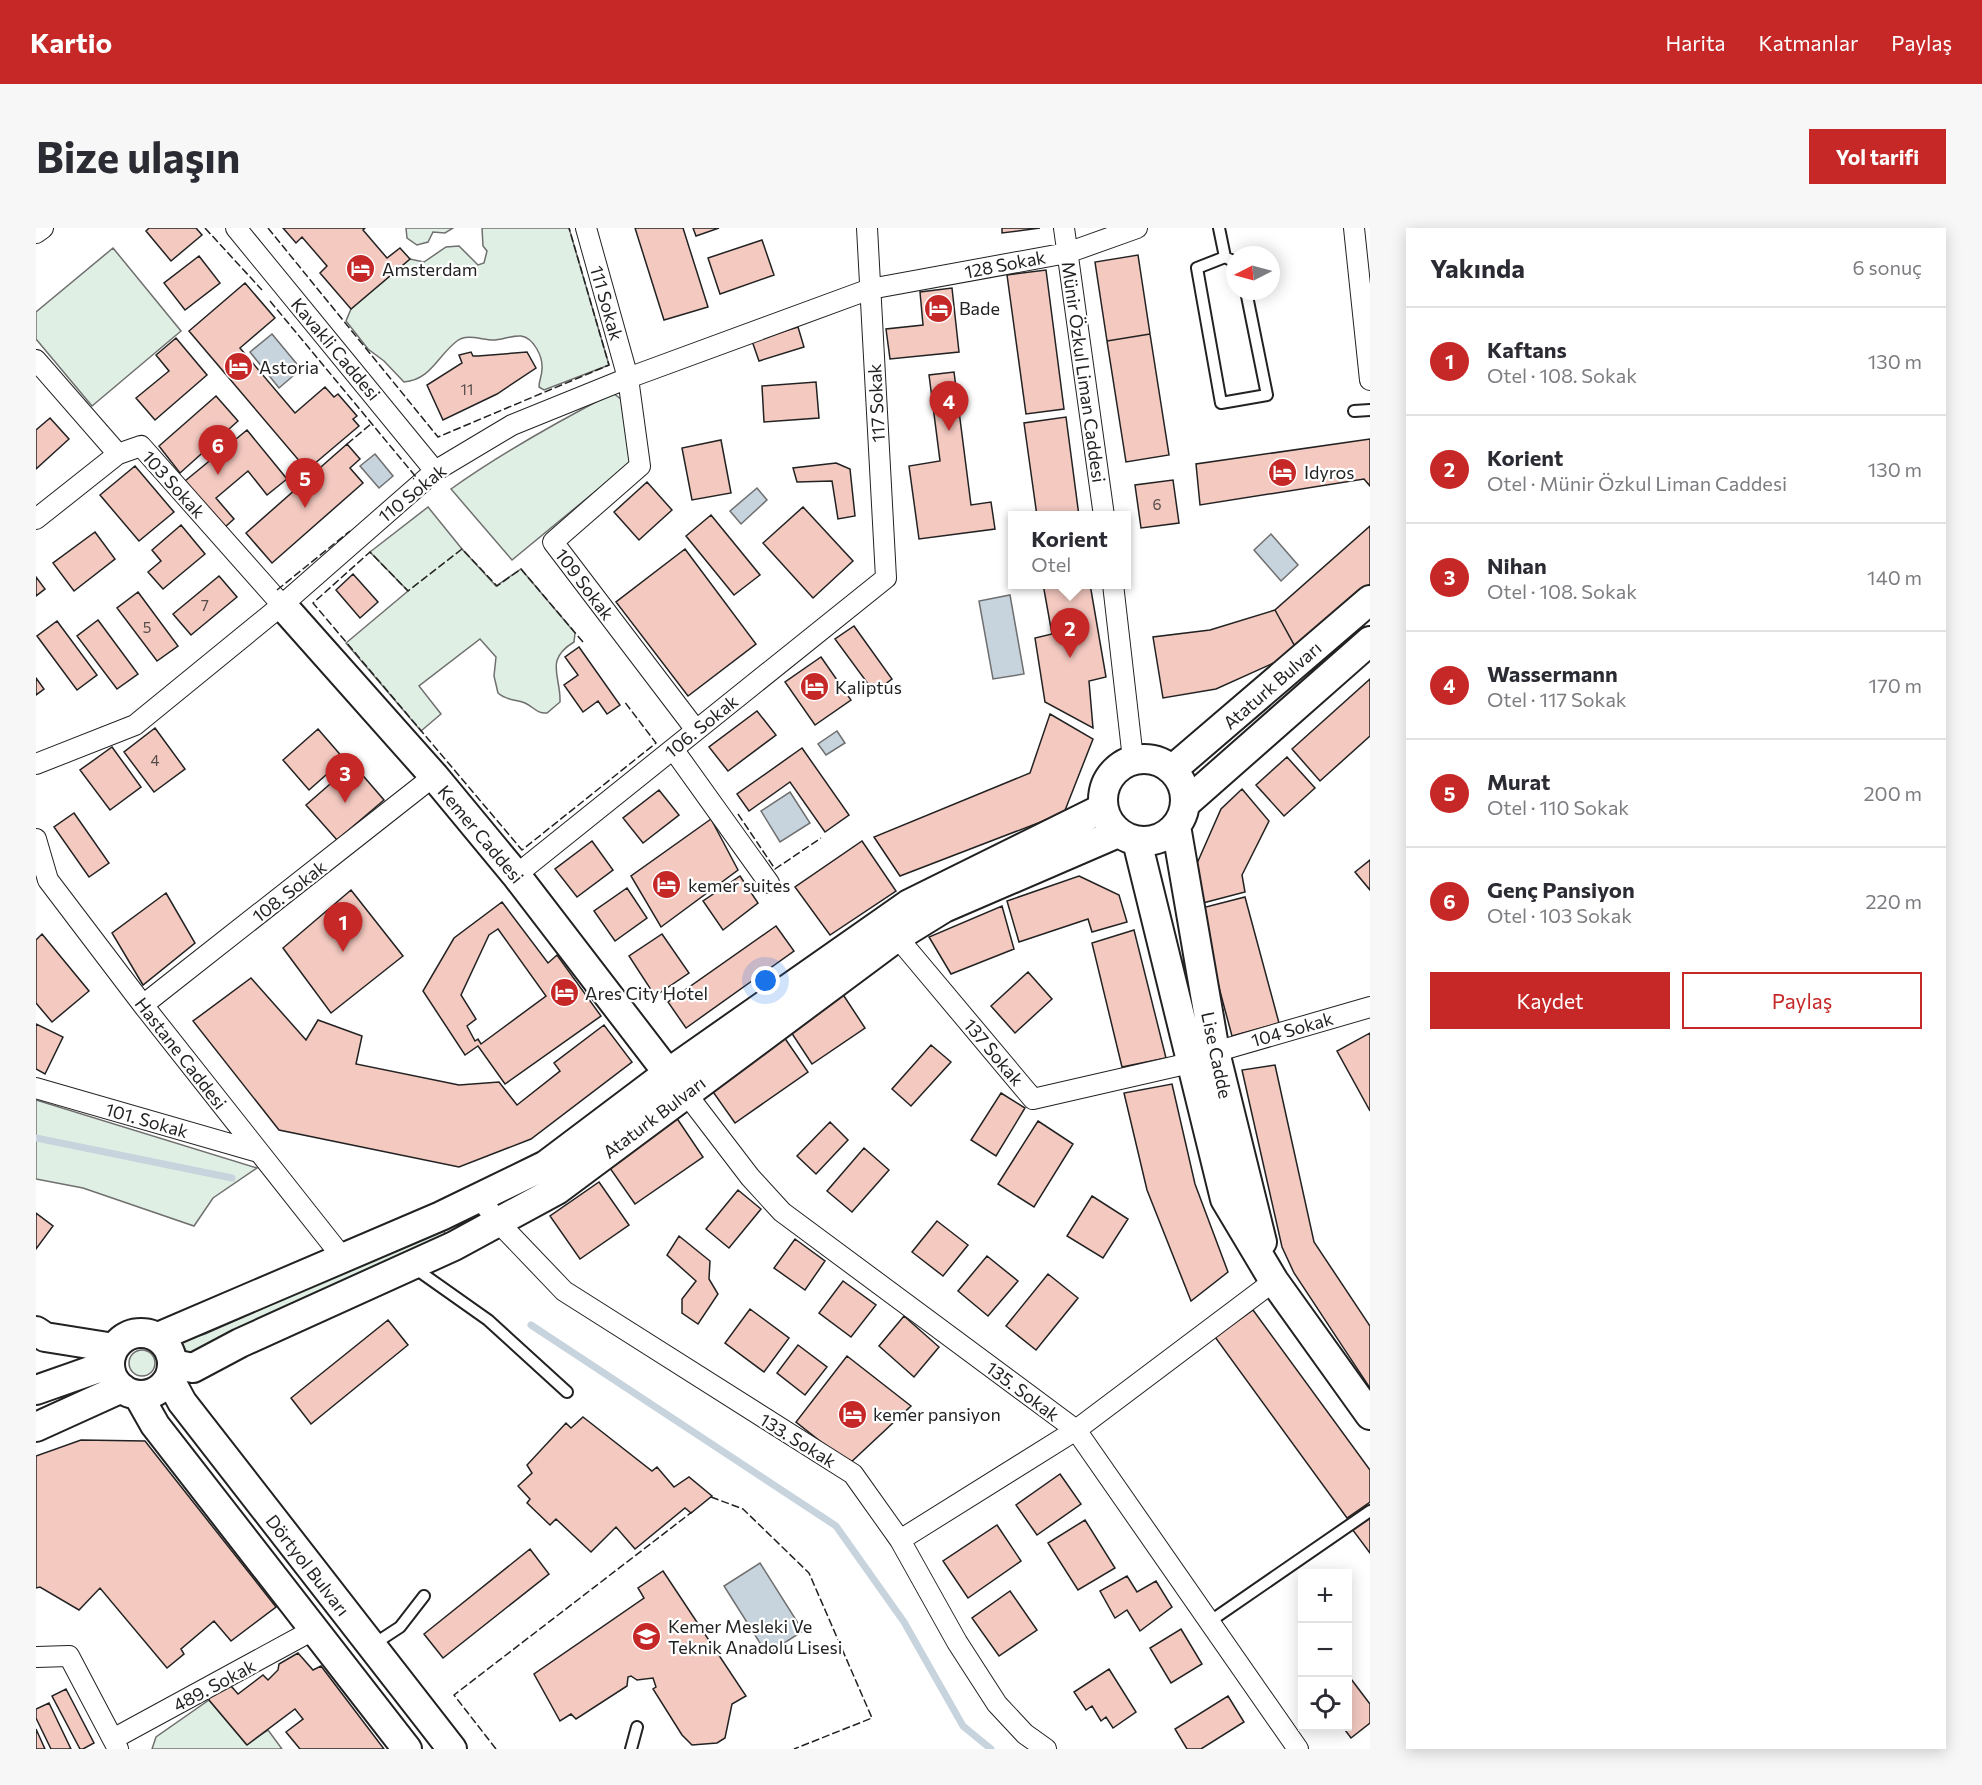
<!DOCTYPE html>
<html lang="tr">
<meta charset="utf-8">
<style>
:root{--surface:#fff;--page:#f7f7f7;--text:#2b2b33;--muted:#7c7c81;--line:#e1e1e2;--accent:#c62828}
body{margin:0;font-family:Commissioner,sans-serif;background:var(--page);color:var(--text)}
.controls{position:absolute;right:18px;bottom:18px;display:grid;overflow:hidden;border-radius:0px;box-shadow:0 3px 15px #0003}
.controls button{width:54px;height:54px;display:grid;place-items:center;padding:0;border:0;border-bottom:2px solid var(--line);background:var(--surface);color:var(--text);font:30px sans-serif}
.compass{position:absolute;left:1190px;top:18px;width:54px;height:54px;border-radius:50%;background:var(--surface);box-shadow:0 3px 15px #0003;rotate:264deg}
.you{position:absolute;left:730px;top:753px;width:21px;height:21px;margin:-15px;border:4px solid #fff;border-radius:50%;background:#1a73e8;box-shadow:0 0 0 9px #1a73e833}
.badge{display:grid;place-items:center;width:39px;height:39px;border-radius:50%;background:var(--accent);color:#fff;font-size:20px;font-weight:700}
.pin{position:absolute;translate:-50% -50px;filter:drop-shadow(0 2px 3px #0008)}
.pin::after{content:'';position:absolute;top:32px;width:21px;height:18px;background:inherit;clip-path:polygon(0 0,100% 0,50% 100%)}
.popup{position:absolute;left:972px;top:283px;width:123px;height:78px;box-sizing:border-box;display:grid;place-content:center;border-radius:0px;background:var(--surface);filter:drop-shadow(0 2px 4px #0005);font-size:20px;white-space:nowrap;color:var(--muted)}
.popup b{font-size:22px;color:var(--text)}
.popup::after{content:'';position:absolute;left:50%;top:100%;margin-left:-12px;border:12px solid transparent;border-top-color:var(--surface)}
.list{margin:0;padding:0;list-style:none}
h2{display:flex;justify-content:space-between;align-items:center;height:78px;margin:0;padding:0 24px;font-size:26px}
h2 small{font-size:20px;font-weight:400;color:var(--muted)}
.list li{display:grid;grid-template-columns:39px 1fr auto;gap:18px;align-items:center;box-sizing:border-box;height:108px;padding:0 24px;border-top:2px solid var(--line)}
.list b{display:block;font-size:22px;white-space:nowrap}
.list p{margin:0;font-size:20px;white-space:nowrap;color:var(--muted)}
.list em{font-size:20px;font-style:normal;color:var(--muted)}
.actions{display:flex;gap:12px;padding:18px 24px}
.actions a{flex:1;padding:14px 0;border:2px solid var(--accent);border-radius:0px;text-align:center;font-size:21px;color:var(--accent)}
.actions .main{background:var(--accent);color:#fff}
.icon{flex:none;width:33px;height:33px;fill:none;stroke:currentColor;stroke-width:2;stroke-linecap:round;stroke-linejoin:round}
.map{position:relative;flex:none;width:1334px;height:1521px;overflow:hidden;border-radius:0px}
header{display:flex;align-items:center;gap:36px;box-sizing:border-box;height:84px;padding:0 30px;background:var(--accent);color:#fff}
header strong{font-size:28px}
nav{display:flex;gap:33px;margin-inline-start:auto;font-size:21px}
.intro{display:flex;align-items:center;justify-content:space-between;box-sizing:border-box;height:144px;padding:0 36px}
h1{margin:0;font-size:42px}
.button{padding:15px 27px;border-radius:0px;background:var(--accent);color:#fff;font-size:21px;font-weight:700}
main{display:flex;gap:36px;padding:0 36px}
aside{flex:1;background:var(--surface);border-radius:0px;box-shadow:0 3px 15px #0003}
.map>svg:first-child{display:block}
.green{fill:#e0efe3;stroke:#6f6f6f;stroke-width:1.5}
.water{fill:#c7d3dd;stroke:#6f6f6f;stroke-width:1.5}
.lines{fill:none;stroke-linecap:round;stroke-linejoin:round}
.stream{stroke:#c7d3dd;stroke-width:7}
.building{fill:#f3c9c0;stroke:#222;stroke-width:1.5;fill-rule:evenodd}
.lane-casing{stroke:#222;stroke-width:14}
.street-casing{stroke:#222;stroke-width:22}
.secondary-casing{stroke:#222;stroke-width:32}
.lane{stroke:#fff;stroke-width:10}
.street{stroke:#fff;stroke-width:20}
.secondary{stroke:#fff;stroke-width:28}
.fence{stroke:#222;stroke-width:1.5;stroke-dasharray:8 3;stroke-linecap:butt}
.labels{text-anchor:middle;dominant-baseline:central;stroke-width:4.5;stroke-linejoin:round;paint-order:stroke}
.number-label{font-size:15px;fill:#564c4a}
.street-label{font-size:18px;fill:#222;stroke:#fff}
.poi-label{font-size:18px;fill:#222;stroke:#fff;text-anchor:start}
</style>
<header>
<strong>Kartio</strong>
<nav><a>Harita</a><a>Katmanlar</a><a>Paylaş</a></nav>
</header>
<div class="intro"><h1>Bize ulaşın</h1><a class="button">Yol tarifi</a></div>
<main>
<div class="map">
<svg width="1334" height="1521" viewBox="0 0 1334 1521">
<rect width="100%" height="100%" fill="#fff"/>
<path class="green" d="M370,0h47l-8,5 -12,-1 -5,10 -11,3 -10,-7z
M446,0h87l40,137 -65,25 -5,-3c0,-7 3,-11 3,-18 1,-12 -8,-31 -21,-33 -9,-1 -19,4 -28,4 -11,0 -26,-7 -36,1 -19,14 -26,39 -53,41l-20,-21 -16,-12 -22,-28 5,-12 59,-50 14,3 22,-15 13,-1 19,19 6,-2 3,-12 -4,-5z
M77,20l68,83 -89,75 -56,-67v-27z
M577,165l9,7 9,62 -119,98 -61,-71c52,-37 106,-67 162,-96z
M392,279l34,42 34,37 25,-17 54,64 -1,9c-30,18 -13,34 -14,60l-13,11c-10,1 -13,-6 -22,-10 -10,-4 -18,-2 -27,-10l-4,-17 2,-19 -16,-18 -61,47 22,28 -20,17 -75,-88 62,-52 -38,-39z
M0,872l221,68 -44,30 -19,28 -111,-38 -47,-9z
M406,1000l6,11 -259,118 -8,-16 24,-7z
M93 1135a13 13 0 1 1 26 0a13 13 0 1 1-26 0Z
M173,1472l37,44 22,-14 14,19h-130l4,-12z"/>
<path class="water" d="M236,106l29,35 -22,19 -29,-36z
M339,226l18,22 -14,12 -19,-22z
M721,260l10,12 -26,24 -11,-13z
M1235,306l27,31 -17,16 -27,-31z
M974,367l14,79 -31,5 -14,-78z
M801,503l8,12 -19,12 -8,-11z
M754,564l20,31 -30,19 -19,-31z
M724,1335l43,68 -36,23 -43,-68z"/>
<g class="lines">
<path class="stream" d="M0,910l196,40
M495,1097l305,201 68,96 59,104 28,23"/>
</g>
<path class="building" d="M113,0h47l6,7 -31,26 -25,-30z
M247,0h82l-2,2 24,28 13,-10 10,11 -59,50 -31,-36 7,-7 -25,-29 -6,6z
M599,0h48l25,79 -44,13z
M657,0h26l-23,8z
M966,0h38l-38,5z
M726,12l12,35 -54,19 -12,-36z
M1102,27l12,79 -43,7 -12,-79z
M163,28l21,27 -35,27 -21,-27z
M1010,42l18,139 -38,5 -19,-139z
M209,55l30,35 -35,30 55,65 30,-26 9,10 4,-3 19,22 -4,3 6,7 -52,44 -118,-139z
M916,60l7,64 -69,7 -4,-30 37,-4 -3,-33z
M762,99l6,20 -45,14 -7,-20z
M1114,106l19,121 -43,7 -19,-121z
M140,110l31,37 -52,45 -19,-22 33,-27 -13,-16z
M435,124l2,4h5l49,-4 9,16 -39,26 -54,26 -16,-35 35,-22 -3,-8z
M918,144l17,133 20,-3 4,27 -76,10 -10,-73 31,-5 -11,-86z
M780,154l3,36 -55,4 -2,-36z
M180,168l22,25 -58,52 -21,-27z
M1030,189l13,99h-42l-13,-93z
M14,190l19,21 -33,30v-39z
M211,202l40,49 -20,16 -19,-24 -32,27 18,21 -10,9 -39,-47z
M1334,211v47l-6,-7 -164,26 -4,-41z
M685,212l10,53 -39,7 -10,-52z
M311,216l13,15 -10,9 13,15 -91,80 -26,-30z
M800,235l14,6 5,47 -17,3 -6,-38 -35,1 -4,-14z
M99,238l39,46 -35,29 -39,-46z
M1137,252l6,43 -38,5 -6,-43z
M611,254l25,28 -33,30 -25,-28z
M767,279l50,54 -40,37 -50,-55z
M675,287l49,60 -26,20 -48,-59z
M145,297l24,29 -42,35 -15,-17 13,-11 -9,-11z
M1334,298v58l-72,68 -23,-42z
M59,304l20,27 -41,32 -21,-28z
M649,321l71,95 -68,52 -72,-94z
M317,346l25,28 -18,16 -24,-28z
M183,348l18,21 -46,38 -18,-21z
M0,349l9,12 -9,7z
M1007,356h47l16,93 -17,4 4,47 -48,-26 -10,-64 17,-4z
M102,364l40,54 -21,15 -40,-53z
M1239,382l23,42 -82,37 -53,9 -10,-61 57,-7z
M62,392l40,54 -21,15 -40,-53z
M21,393l40,54 -20,15 -40,-54z
M818,398l38,53 -18,13 -39,-53z
M543,419l41,58 -13,9 -9,-13 -15,11 -19,-27 14,-10 -13,-18z
M785,429l30,43 -36,25 -30,-43z
M0,450l8,11 -8,6z
M1334,451v57l-50,45 -28,-32z
M721,483l19,24 -48,36 -19,-24z
M1014,486l43,25 -29,74 -164,63 -26,-39 156,-64z
M119,500l30,41 -31,23 -30,-40z
M282,501l26,30 -35,31 -26,-30z
M76,519l29,40 -31,23 -30,-40z
M766,520l47,67 -24,17 -35,-50 -41,29 -12,-17z
M1251,529l28,31 -31,28 -28,-31z
M317,536l31,36 -47,40 -31,-35z
M1206,561l27,32 -27,54 3,17 -46,12 -8,-27 30,-68z
M623,562l20,25 -36,28 -20,-25z
M38,585l35,50 -20,14 -35,-50z
M675,591l27,51 -77,57 -30,-51z
M556,613l21,29 -36,27 -22,-28z
M826,613l34,50 -66,44 -35,-48z
M1334,632v30l-15,-18z
M704,648l18,27 -35,27 -20,-29z
M1043,648l40,19 8,27 -35,10 -4,-13 -69,23 -12,-41z
M591,660l20,30 -32,23 -21,-30z
M315,662l52,66 -72,57 -48,-65z
M130,665l29,50 -52,42 -31,-52z
M1209,669l34,126 -47,13 -34,-127z
M466,674l46,61 9,-8 44,61 -96,68 -27,-38 -13,9 -42,-64 31,-53zM462,701l48,67 -65,48 -3,-5 -3,2 -8,-15 9,-7 -15,-24 28,-60z
M966,678l12,43 -63,25 -22,-37z
M740,698l18,25 -108,77 -18,-26z
M1098,702l32,128 -44,9 -30,-124z
M6,706l47,57 -37,31 -16,-19v-63z
M626,706l27,39 -34,23 -26,-40z
M992,744l24,27 -37,34 -24,-27z
M215,750l55,62 12,-20 44,16 -6,28 103,21 40,-3 18,23 43,-34 -6,-8 50,-38 28,37 -101,77 -72,28 -180,-37 -86,-109z
M806,765l23,35 -53,36 -23,-35z
M0,796l27,13 -18,37 -9,-5z
M1334,805v78l-33,-60z
M748,809l24,35 -73,51 -24,-34z
M895,817l20,17 -40,44 -19,-17z
M1239,837l39,177 56,84v62l-76,-115 -12,-26 -40,-177z
M1136,856l23,100 33,88 -37,29 -44,-111 -23,-97z
M965,865l24,15 -29,48 -25,-16z
M638,886l29,43 -68,47 -30,-43z
M1002,893l35,23 -39,63 -36,-23z
M794,894l18,18 -32,34 -19,-18z
M828,920l25,22 -37,42 -25,-21z
M563,954l30,43 -49,34 -30,-43z
M702,962l23,19 -32,39 -23,-19z
M1056,968l36,23 -25,39 -36,-22z
M0,985l17,13 -17,23z
M901,993l31,24 -25,31 -31,-24z
M643,1008l31,25 -1,18 9,15 -20,30 -16,-11v-14l14,-18 -29,-26z
M759,1011l30,22 -20,29 -31,-22z
M951,1028l31,25 -30,35 -30,-25z
M1012,1046l30,24 -42,52 -30,-24z
M807,1053l33,24 -25,32 -32,-24z
M714,1081l39,29 -25,34 -39,-29z
M1217,1082l117,160v32l-23,16 -132,-181z
M868,1088l35,31 -25,30 -35,-31z
M352,1092l20,25 -97,79 -20,-26z
M762,1117l29,22 -22,28 -28,-22z
M811,1128l64,50 -62,58 -53,-42z
M547,1189l69,54 5,-4 17,20 15,-10 23,19 -21,17 -6,-5 -50,41 -19,-22 -25,25 -35,-33 -6,6 -23,-22 3,-4 -12,-13 14,-13 -5,-8 39,-42 5,5z
M45,1212l64,1 131,166 -45,34 -17,-20 -33,28 3,5 -17,14 -67,-80 -21,22 -39,-23 -4,1v-132z
M1024,1246l21,30 -44,31 -21,-30z
M1334,1288v37l-18,-24z
M1049,1292l30,48 -37,22 -30,-47z
M961,1297l24,36 -53,37 -25,-37z
M494,1321l19,25 -106,84 -19,-24z
M627,1343l83,125 -14,8 -7,34 -8,5 -25,2 -10,-10 -29,-46 3,-2 -3,-9 -16,2 -6,-4 -3,1 -1,9 -51,33 -5,-5 -11,7 -26,-47 110,-76 -6,-10z
M1091,1348l10,16 19,-11 16,26 -32,24 -13,-21 -12,8 -15,-27z
M974,1363l27,39 -38,26 -27,-38z
M1145,1401l21,35 -31,19 -21,-35z
M262,1425l15,17 8,-4 63,83h-84l-14,-17 17,-13 -8,-10 -48,36 -38,-45 1,-4 21,-10 7,8 25,-19 5,5 10,-10 1,-6z
M1073,1441l27,43 -23,16 -7,-11 -5,4 -9,-15 -6,4 -12,-18z
M1312,1447l22,29v19l-19,15 -9,-12h6z
M30,1461l28,54 -11,6h-3l-28,-53z
M1192,1468l16,26 -43,27h-14l-12,-20z
M13,1475l22,46h-20l-15,-31v-9z
M0,1501l9,20h-9z"/>
<g class="lines">
<defs>
<path id="lane" d="M1183,0l6,29
M1199,34l-10,-5 -28,11 24,135 46,-8 -21,-104
M1318,183l16,-1
M377,1039l75,53 79,72
M1173,1394l161,-111
M338,1416l26,-17 24,-31
M595,1521l6,-22"/>
<path id="street" d="M200,0l199,243
M550,0l42,150 12,88 -87,76 143,188
M1028,0l40,288
M1318,0l16,152
M0,5l7,-5
M0,132l82,94 23,-8 141,159
M0,291l82,-65
M1077,356l20,175
M637,521l96,134
M0,536l99,-39 147,-120 153,-134 77,-46 116,-47 242,-89 197,-36 70,-25
M0,611l12,41 95,125 200,253
M480,647l370,-297 -19,-350
M861,709l136,162 157,-36
M107,777l291,-229
M1179,824l155,-45
M0,860l222,64
M649,864l65,85 32,35 294,218 222,319
M443,969l20,26 65,68 289,183 47,66 57,102 40,62 28,30 21,15
M864,1312l176,-110 198,-149
M0,1429l33,-1 49,93
M77,1511l202,-110"/>
<path id="secondary" d="M246,377l152,171 82,99 152,198
M1067 572a41 41 0 1 1 82 0a41 41 0 1 1-82 0Z
M1137,541l197,-169
M1149,576l185,-163
M1140,598l39,226 47,190
M1101,613l88,358 49,82 96,134
M0,1103l9,6 69,11
M74 1136a31 31 0 1 1 62 0a31 31 0 1 1-62 0Z
M122,1109l283,-121 105,-51 122,-92 241,-169 194,-96
M137,1136l20,4 47,-25 214,-97 103,-56 340,-253 47,-29 174,-75
M133,1150l13,24 270,347
M0,1162l74,-26
M102,1167l17,30 252,324
M0,1199l86,-39"/>
</defs>
<use href="#lane" class="lane-casing"/>
<use href="#street" class="street-casing"/>
<use href="#secondary" class="secondary-casing"/>
<use href="#lane" class="lane"/>
<use href="#street" class="street"/>
<use href="#secondary" class="secondary"/>
<path class="fence" d="M169,0l57,62
M232,0l170,209 171,-72 -40,-137
M234,73l146,176 -3,2
M311,216l24,-20
M241,362l73,-59
M547,414l-62,-73 -24,17 -35,-37 -54,42 -38,-39 -57,51 209,247 134,-107 -32,-42
M702,586l37,55 46,-31
M675,1269l32,12 66,64 63,145 -78,31
M460,1521l-42,-54 238,-183"/>
</g>
<defs>
<symbol id="hotel-disc" viewBox="-11 -11 22 22"><circle r="9.5" fill="#c62828" stroke="#fff"/><path d="M-6-4.5h1.5V1H6V5H4.5V3h-9V5H-6ZM-4 0a1.8 1.8 0 1 1 3.6 0ZM.5 0V-2.5h3Q6-2.5 6 0Z" fill="#fff"/></symbol>
<symbol id="school-disc" viewBox="-11 -11 22 22"><circle r="9.5" fill="#c62828" stroke="#fff"/><path d="M0-5L7-2L0 1L-7-2ZM-4 1L0 2.5L4 1V4Q0 6-4 4Z" fill="#fff"/></symbol>
</defs>
<g fill-rule="evenodd">
<use href="#hotel-disc" x="308" y="24" width="33" height="33"/>
<use href="#hotel-disc" x="886" y="64" width="33" height="33"/>
<use href="#hotel-disc" x="186" y="122" width="33" height="33"/>
<use href="#hotel-disc" x="1230" y="228" width="33" height="33"/>
<use href="#hotel-disc" x="762" y="442" width="33" height="33"/>
<use href="#hotel-disc" x="614" y="640" width="33" height="33"/>
<use href="#hotel-disc" x="512" y="748" width="33" height="33"/>
<use href="#hotel-disc" x="800" y="1170" width="33" height="33"/>
<use href="#school-disc" x="594" y="1392" width="33" height="33"/>
</g>
<g class="labels">
<g class="number-label">
<text x="431" y="161">11</text>
<text x="1121" y="276">6</text>
<text x="169" y="377">7</text>
<text x="111" y="399">5</text>
<text x="119" y="532">4</text>
</g>
<g class="street-label">
<text transform="translate(969 36) rotate(-11)">128 Sokak</text>
<text transform="translate(571 75) rotate(74)">111 Sokak</text>
<text transform="translate(300 121) rotate(50)">Kavakli Caddesi</text>
<text transform="translate(1048 144) rotate(82)">Münir Özkul Liman Caddesi</text>
<text transform="translate(840 175) rotate(-93)">117 Sokak</text>
<text transform="translate(138 256) rotate(48)">103 Sokak</text>
<text transform="translate(376 265) rotate(-39)">110 Sokak</text>
<text transform="translate(549 356) rotate(53)">109 Sokak</text>
<text transform="translate(1236 457) rotate(-41)">Ataturk Bulvarı</text>
<text transform="translate(665 498) rotate(-39)">106. Sokak</text>
<text transform="translate(445 606) rotate(50)">Kemer Caddesi</text>
<text transform="translate(253 663) rotate(-38)">108. Sokak</text>
<text transform="translate(1256 801) rotate(-16)">104 Sokak</text>
<text transform="translate(958 824) rotate(50)">137 Sokak</text>
<text transform="translate(145 825) rotate(52)">Hastane Caddesi</text>
<text transform="translate(1181 827) rotate(78)">Lise Cadde</text>
<text transform="translate(618 889) rotate(-37)">Ataturk Bulvarı</text>
<text transform="translate(111 892) rotate(16)">101. Sokak</text>
<text transform="translate(987 1163) rotate(37)">135. Sokak</text>
<text transform="translate(762 1212) rotate(32)">133. Sokak</text>
<text transform="translate(272 1337) rotate(52)">Dörtyol Bulvarı</text>
<text transform="translate(178 1457) rotate(-28)">489. Sokak</text>
</g>
<g class="poi-label">
<text x="346" y="41">Amsterdam</text>
<text x="923" y="80">Bade</text>
<text x="223" y="139">Astoria</text>
<text x="1268" y="244">Idyros</text>
<text x="799" y="459">Kaliptus</text>
<text x="652" y="657">kemer suites</text>
<text x="549" y="765">Ares City Hotel</text>
<text x="837" y="1186">kemer pansiyon</text>
<text x="632" y="1398">Kemer Mesleki Ve<tspan x="632" dy="21">Teknik Anadolu Lisesi</tspan></text>
</g>
</g>
</svg>
<div class="controls">
<button>+</button>
<button>−</button>
<button><svg class="icon" aria-label="locate" viewBox="0 0 24 24"><circle cx="12" cy="12" r="6"/><path d="M12 2v4M12 18v4M2 12h4M18 12h4"/></svg></button>
</div>
<svg class="compass" viewBox="-18 -18 36 36"><path d="M0-13l5 13h-10z" fill="#e53935"/><path d="M0 13l5-13h-10z" fill="#7c7c81"/></svg>
<div class="you"></div>
<div class="pin badge" style="left:307px;top:724px">1</div>
<div class="pin badge" style="left:1034px;top:430px">2</div>
<div class="popup"><b>Korient</b>Otel</div>
<div class="pin badge" style="left:309px;top:575px">3</div>
<div class="pin badge" style="left:913px;top:203px">4</div>
<div class="pin badge" style="left:269px;top:280px">5</div>
<div class="pin badge" style="left:182px;top:247px">6</div>
</div>
<aside>
<h2>Yakında<small>6 sonuç</small></h2>
<ul class="list">
<li><span class="badge">1</span><div><b>Kaftans</b><p>Otel · 108. Sokak</p></div><em>130 m</em></li>
<li><span class="badge">2</span><div><b>Korient</b><p>Otel · Münir Özkul Liman Caddesi</p></div><em>130 m</em></li>
<li><span class="badge">3</span><div><b>Nihan</b><p>Otel · 108. Sokak</p></div><em>140 m</em></li>
<li><span class="badge">4</span><div><b>Wassermann</b><p>Otel · 117 Sokak</p></div><em>170 m</em></li>
<li><span class="badge">5</span><div><b>Murat</b><p>Otel · 110 Sokak</p></div><em>200 m</em></li>
<li><span class="badge">6</span><div><b>Genç Pansiyon</b><p>Otel · 103 Sokak</p></div><em>220 m</em></li>
</ul>
<div class="actions"><a class="main">Kaydet</a><a>Paylaş</a></div>
</aside>
</main>
